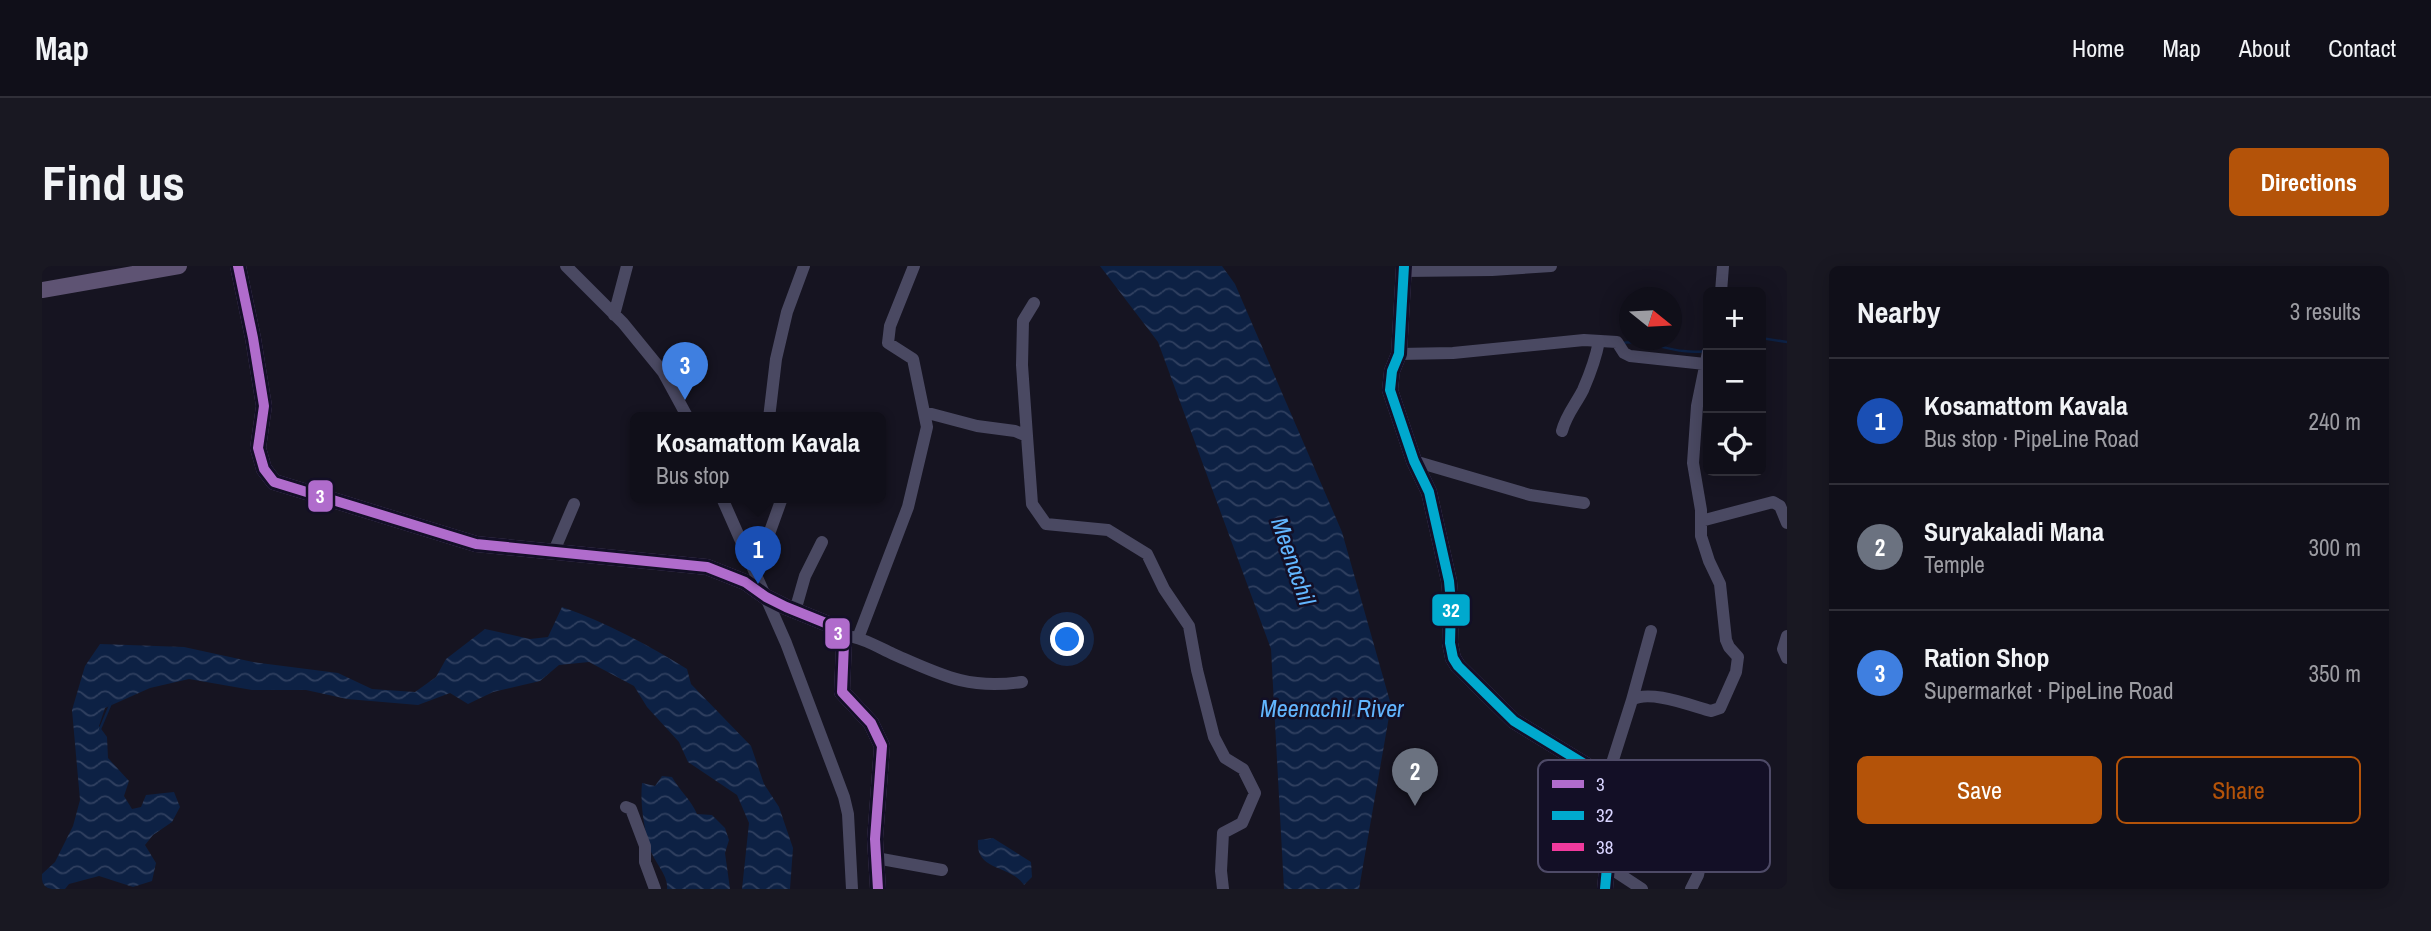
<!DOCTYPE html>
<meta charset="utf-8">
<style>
:root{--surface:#100f19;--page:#191822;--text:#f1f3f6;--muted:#9c9ca2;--line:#302f38;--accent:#b45309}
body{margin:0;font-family:"Archivo Narrow",sans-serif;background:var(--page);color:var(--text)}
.controls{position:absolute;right:21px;top:21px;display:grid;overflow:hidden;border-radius:10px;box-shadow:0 4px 18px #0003}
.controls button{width:63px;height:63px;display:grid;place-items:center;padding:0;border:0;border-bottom:2px solid var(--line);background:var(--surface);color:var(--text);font:35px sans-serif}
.compass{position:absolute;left:1577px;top:21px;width:63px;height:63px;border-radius:50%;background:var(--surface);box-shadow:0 4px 18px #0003;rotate:108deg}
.you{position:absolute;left:1026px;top:374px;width:24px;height:24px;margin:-18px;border:5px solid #fff;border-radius:50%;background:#1a73e8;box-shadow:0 0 0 10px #1a73e833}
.badge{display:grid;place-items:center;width:46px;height:46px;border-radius:50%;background:var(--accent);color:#fff;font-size:23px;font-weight:700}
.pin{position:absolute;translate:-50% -58px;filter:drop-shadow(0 2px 4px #0008)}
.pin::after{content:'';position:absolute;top:37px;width:24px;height:21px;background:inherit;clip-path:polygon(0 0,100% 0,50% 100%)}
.popup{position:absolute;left:588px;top:146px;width:256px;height:91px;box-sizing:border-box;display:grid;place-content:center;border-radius:10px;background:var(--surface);filter:drop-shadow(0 2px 5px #0005);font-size:23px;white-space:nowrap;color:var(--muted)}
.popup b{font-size:26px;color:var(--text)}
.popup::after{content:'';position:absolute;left:50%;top:100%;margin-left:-14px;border:14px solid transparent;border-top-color:var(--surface)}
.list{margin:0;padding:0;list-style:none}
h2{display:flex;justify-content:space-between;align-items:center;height:91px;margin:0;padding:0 28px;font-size:30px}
h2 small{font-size:23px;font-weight:400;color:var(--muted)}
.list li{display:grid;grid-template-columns:46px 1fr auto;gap:21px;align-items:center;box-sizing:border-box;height:126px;padding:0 28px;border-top:2px solid var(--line)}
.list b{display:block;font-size:26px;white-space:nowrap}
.list p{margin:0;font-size:23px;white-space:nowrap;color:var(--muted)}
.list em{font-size:23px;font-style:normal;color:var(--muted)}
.actions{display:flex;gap:14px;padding:21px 28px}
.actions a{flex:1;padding:16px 0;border:2px solid var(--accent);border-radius:10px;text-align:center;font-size:24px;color:var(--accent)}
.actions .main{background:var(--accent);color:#fff}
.icon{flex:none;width:38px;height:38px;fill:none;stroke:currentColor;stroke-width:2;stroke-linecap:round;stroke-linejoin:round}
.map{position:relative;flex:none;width:1745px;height:623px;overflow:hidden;border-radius:10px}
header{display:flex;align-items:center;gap:42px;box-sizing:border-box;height:98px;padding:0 35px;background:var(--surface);border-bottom:2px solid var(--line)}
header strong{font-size:33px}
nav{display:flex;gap:38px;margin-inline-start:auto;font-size:24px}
.intro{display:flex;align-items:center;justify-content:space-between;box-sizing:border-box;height:168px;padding:0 42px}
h1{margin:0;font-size:49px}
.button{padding:18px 32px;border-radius:10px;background:var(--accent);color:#fff;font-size:24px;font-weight:700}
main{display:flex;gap:42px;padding:0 42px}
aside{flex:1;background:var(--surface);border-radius:10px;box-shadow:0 4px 18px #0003}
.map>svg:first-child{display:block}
.water{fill:url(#water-waves)}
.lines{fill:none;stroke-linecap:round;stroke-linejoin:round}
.stream{stroke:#0d2144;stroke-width:2.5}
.minor{stroke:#4a4962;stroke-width:12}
.major{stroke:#5e5373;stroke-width:16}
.bus-1-casing{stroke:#130f26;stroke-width:16}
.bus-2-casing{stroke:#130f26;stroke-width:16}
.bus-1{stroke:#b06ccc;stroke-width:10}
.bus-2{stroke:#00a9ce;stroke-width:10}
.labels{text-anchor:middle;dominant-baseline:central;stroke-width:5;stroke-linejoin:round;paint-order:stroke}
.water-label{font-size:24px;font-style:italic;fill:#62b6ff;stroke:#130f26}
.key{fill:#130f26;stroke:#4e4a67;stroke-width:2}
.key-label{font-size:19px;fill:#d9d4ff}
.line-badge{stroke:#130f26;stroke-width:2.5}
.badge-label{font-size:19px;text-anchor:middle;font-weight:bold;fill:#fff}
</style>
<header>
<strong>Map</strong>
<nav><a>Home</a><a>Map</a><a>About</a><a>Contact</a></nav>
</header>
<div class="intro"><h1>Find us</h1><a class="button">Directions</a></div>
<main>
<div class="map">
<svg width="1745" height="623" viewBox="0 0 1745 623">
<defs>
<pattern id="water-waves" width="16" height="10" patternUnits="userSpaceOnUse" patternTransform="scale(1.75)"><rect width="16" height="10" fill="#0d2144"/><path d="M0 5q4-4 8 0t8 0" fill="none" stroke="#304060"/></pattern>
</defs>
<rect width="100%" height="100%" fill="#161421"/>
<path class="water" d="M1058,0h122l13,18 107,248 49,173 -32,184h-75l-13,-240 -113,-307z
M520,341c44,15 86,38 125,62l4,15 60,62 13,38 15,23 14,41 -3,41h-48l7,-66 -12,-28 -49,-33 -9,-20 -32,-35 -13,-21 -45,-24 -30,3 -19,16 -47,11 -25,12 -18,-11 -32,12 -71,-6 -41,-9h-54l-63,-11 -39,9 -45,20 -6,18 8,11 1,21 21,23 -5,15 8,13 9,-2 5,-12 28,-3 6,15 -8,15 -19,13 -8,10 11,18 -4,18 -19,6 -34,-11 -30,8 -4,5h-23v-15l13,-12 18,-36 7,-26 -8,-90 13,-44 15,-22 84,3 69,15 85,11 34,16 43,3 21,-15 10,-18 39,-30 45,10 18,-2z
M620,510l10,1c8,14 19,23 25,37l15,1 13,13 4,12 -4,13 5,36h-63c2,-13 -13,-27 -17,-40 -6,-21 -10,-45 -8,-66l13,3z
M951,572l38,24 1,15 -8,8c-14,-21 -49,-13 -46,-45z"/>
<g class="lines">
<path class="stream" d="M1719,72l26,4
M1580,77c25,-5 55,13 83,8
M58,463l11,-26"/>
<path class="minor" d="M524,0l57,57 40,49 25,46
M1362,5l88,-1 59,-4
M1679,26l2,-26
M572,49l13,-49
M1357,88l54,-1 131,-13 33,2 7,11 6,3 75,8
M882,146l53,14 38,5 12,5 5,68 14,20 62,6 39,24 17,35 25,37 8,44 17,67 11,21 18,11 12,24 -13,30 -19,10 -2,38 2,18
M727,152l7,-59 11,-47 17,-46
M1520,165c4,-16 14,-27 21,-41 7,-16 13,-32 16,-49
M985,170l-5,-71 1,-44 11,-18
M1372,195l116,34 54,8
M680,232l64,145 58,154 4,17 4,75
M1659,255l72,-19 7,4 7,17
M512,285l20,-47
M706,291l21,-23 13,-36
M753,345l10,-35 17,-34
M1745,370l-4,13 4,9
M811,371c14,3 27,11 40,17 48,21 75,36 129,28
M816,372l50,-131 19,-80 -14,-68 -25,-16 2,-17 24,-60
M1590,434l19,-69
M1564,516l26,-82c17,-11 60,6 79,11l9,-3 16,-36 2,-15 -9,-10 -3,-7 -6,-56 -11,-23 -8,-25v-26l-8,-47 4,-57 11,-54
M584,541l5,2 14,37v16l10,27
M834,592l66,12
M1565,600l35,23
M1649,623l7,-14 8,-37 3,-1 13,3 15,-29"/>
<path class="major" d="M196,0l15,72 11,68 -6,42 6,21 10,13 202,62 231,23 38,15 21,15 20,10 47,19 11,17 -2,49 29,31 11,23 -7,93 3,50
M1362,0l-5,88 -7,17 -2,19 24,71 15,31 20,89 2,22 -1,40 3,15 5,8 56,55 77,47 15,14 7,18 -8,89
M0,24l137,-24"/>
<defs>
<path id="bus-1" d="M196,0l15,72 11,68 -6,42 6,21 10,13 202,62 231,23 38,15 21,15 20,10 47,19 11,17 -2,49 29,31 11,23 -7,93 3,50"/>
<path id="bus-2" d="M1362,0l-5,88 -7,17 -2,19 24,71 15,31 20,89 2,22 -1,40 3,15 5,8 56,55 77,47 15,14 7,18 -8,89"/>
</defs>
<use href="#bus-1" class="bus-1-casing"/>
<use href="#bus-2" class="bus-2-casing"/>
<use href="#bus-1" class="bus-1"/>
<use href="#bus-2" class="bus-2"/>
</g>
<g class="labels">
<g class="water-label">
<text transform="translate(1252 295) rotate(71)">Meenachil</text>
<text x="1290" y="442">Meenachil River</text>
</g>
</g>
<rect x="1496" y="494" width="232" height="112" rx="10" class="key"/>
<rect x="1510" y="514" width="32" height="8" fill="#b06ccc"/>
<rect x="1510" y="545" width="32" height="9" fill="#00a9ce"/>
<rect x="1510" y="577" width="32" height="8" fill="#f13a9d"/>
<g class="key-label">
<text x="1554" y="525">3</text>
<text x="1554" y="556">32</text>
<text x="1554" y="588">38</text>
</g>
<g class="line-badge">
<rect x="265" y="213" width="27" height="34" rx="7" fill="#b06ccc"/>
<rect x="1389" y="327" width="40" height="34" rx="7" fill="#00a9ce"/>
<rect x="782" y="351" width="27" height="33" rx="7" fill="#b06ccc"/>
</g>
<g class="badge-label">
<text x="278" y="237">3</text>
<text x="1409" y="351">32</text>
<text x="796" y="374">3</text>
</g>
</svg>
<div class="controls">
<button>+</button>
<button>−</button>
<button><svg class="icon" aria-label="locate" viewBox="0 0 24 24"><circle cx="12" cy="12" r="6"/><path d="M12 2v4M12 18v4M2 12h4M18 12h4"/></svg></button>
</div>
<svg class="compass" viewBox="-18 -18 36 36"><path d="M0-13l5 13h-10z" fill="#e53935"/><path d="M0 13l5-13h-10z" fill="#9c9ca2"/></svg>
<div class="you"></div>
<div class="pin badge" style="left:716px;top:318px;background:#1a4fb4">1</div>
<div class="popup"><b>Kosamattom Kavala</b>Bus stop</div>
<div class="pin badge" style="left:1373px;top:540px;background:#6b7280">2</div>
<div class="pin badge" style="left:643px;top:134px;background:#3f7fe0">3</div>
</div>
<aside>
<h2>Nearby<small>3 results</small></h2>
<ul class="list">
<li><span class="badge" style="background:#1a4fb4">1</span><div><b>Kosamattom Kavala</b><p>Bus stop · PipeLine Road</p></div><em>240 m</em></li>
<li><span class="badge" style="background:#6b7280">2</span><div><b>Suryakaladi Mana</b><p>Temple</p></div><em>300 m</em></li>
<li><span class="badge" style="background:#3f7fe0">3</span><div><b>Ration Shop</b><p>Supermarket · PipeLine Road</p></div><em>350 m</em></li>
</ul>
<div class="actions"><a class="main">Save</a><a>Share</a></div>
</aside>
</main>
